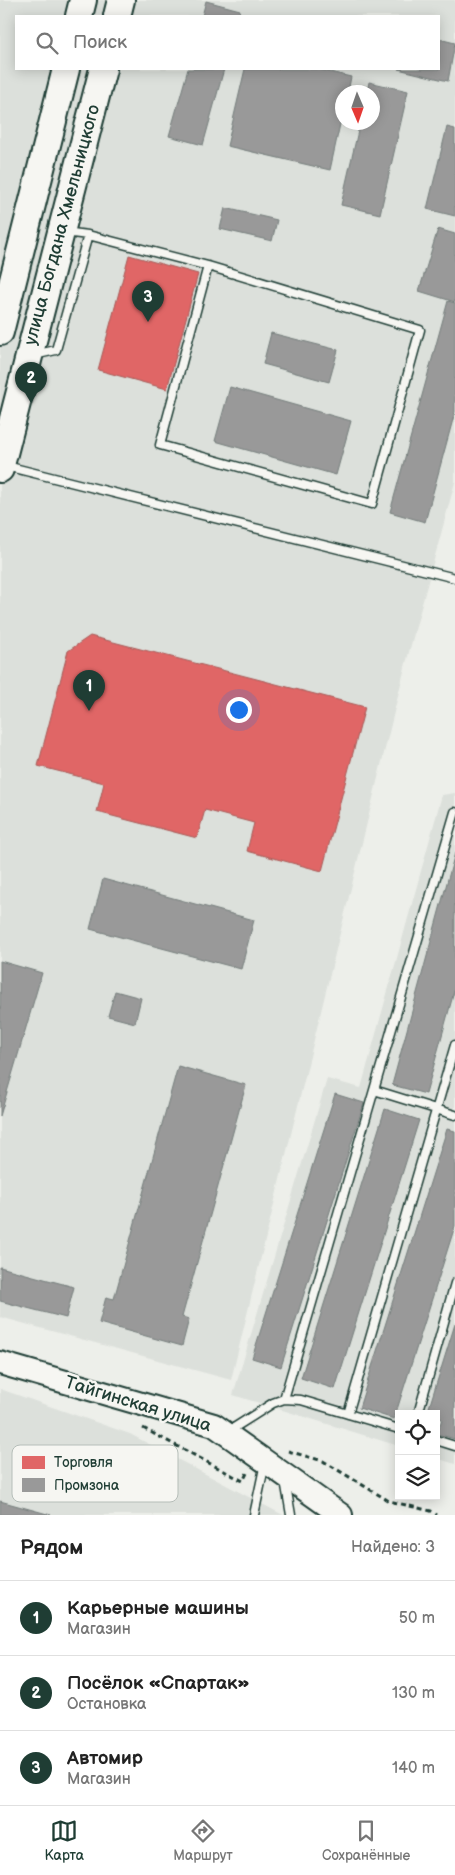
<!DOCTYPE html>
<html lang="ru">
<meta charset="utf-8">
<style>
:root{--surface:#fff;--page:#f6f6f6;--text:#222;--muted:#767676;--line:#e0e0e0;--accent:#1f3d34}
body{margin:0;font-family:"Balsamiq Sans",sans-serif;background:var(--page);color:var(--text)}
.controls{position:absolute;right:15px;bottom:15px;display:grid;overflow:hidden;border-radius:0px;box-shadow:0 2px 12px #0003}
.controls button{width:45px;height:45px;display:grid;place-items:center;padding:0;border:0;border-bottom:1px solid var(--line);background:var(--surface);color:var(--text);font:25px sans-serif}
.compass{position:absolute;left:335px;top:85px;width:45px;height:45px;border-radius:50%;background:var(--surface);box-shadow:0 2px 12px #0003;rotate:178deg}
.you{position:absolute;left:238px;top:709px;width:18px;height:18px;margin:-12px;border:4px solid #fff;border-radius:50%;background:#1a73e8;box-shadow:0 0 0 8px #1a73e833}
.badge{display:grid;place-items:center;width:32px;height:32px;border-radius:50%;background:var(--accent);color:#fff;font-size:16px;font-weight:700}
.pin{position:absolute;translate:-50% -41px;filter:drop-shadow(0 1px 2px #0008)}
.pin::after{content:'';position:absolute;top:26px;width:18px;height:15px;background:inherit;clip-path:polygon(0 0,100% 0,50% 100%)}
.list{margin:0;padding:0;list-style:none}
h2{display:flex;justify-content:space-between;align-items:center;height:65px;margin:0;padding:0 20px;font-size:21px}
h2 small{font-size:16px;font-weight:400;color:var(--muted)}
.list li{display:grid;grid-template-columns:32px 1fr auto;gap:15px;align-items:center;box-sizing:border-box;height:75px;padding:0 20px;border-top:1px solid var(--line)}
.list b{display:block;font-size:19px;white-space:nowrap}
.list p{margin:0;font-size:16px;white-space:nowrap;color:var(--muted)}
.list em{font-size:16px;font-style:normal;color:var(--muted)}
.icon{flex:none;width:28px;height:28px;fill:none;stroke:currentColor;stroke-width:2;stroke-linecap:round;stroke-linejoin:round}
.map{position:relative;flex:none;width:455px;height:1515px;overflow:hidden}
.search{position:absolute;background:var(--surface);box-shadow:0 2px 12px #0003;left:15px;right:15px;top:15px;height:55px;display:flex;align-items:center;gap:12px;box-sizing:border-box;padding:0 18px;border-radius:0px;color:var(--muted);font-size:19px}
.sheet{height:290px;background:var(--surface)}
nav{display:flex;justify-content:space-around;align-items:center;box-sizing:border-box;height:70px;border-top:1px solid var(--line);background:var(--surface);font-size:14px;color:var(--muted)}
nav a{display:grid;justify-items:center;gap:2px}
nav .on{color:var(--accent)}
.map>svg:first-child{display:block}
.built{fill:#dce0db;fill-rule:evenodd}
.shops{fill:#e06666;stroke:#a65a57}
.industry{fill:#999;stroke:#747d7b}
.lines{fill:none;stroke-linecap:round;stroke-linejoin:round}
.service-casing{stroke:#1f3d34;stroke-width:11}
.secondary-casing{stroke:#1f3d34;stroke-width:26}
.trunk-casing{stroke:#1f3d34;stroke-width:30}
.path{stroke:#1f3d34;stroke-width:3;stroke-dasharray:5 4;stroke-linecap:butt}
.service{stroke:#f6f6f2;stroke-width:8}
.secondary{stroke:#f6f6f2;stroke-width:22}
.trunk{stroke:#f6f6f2;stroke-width:26}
.labels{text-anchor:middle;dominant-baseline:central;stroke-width:5;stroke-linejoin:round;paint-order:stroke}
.street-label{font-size:18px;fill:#1f3d34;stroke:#f6f6f2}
.key{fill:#f6f6f2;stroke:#b6beb9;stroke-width:1}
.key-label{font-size:14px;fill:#1f3d34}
</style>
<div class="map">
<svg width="455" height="1515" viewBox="0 0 455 1515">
<rect width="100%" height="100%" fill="#edefea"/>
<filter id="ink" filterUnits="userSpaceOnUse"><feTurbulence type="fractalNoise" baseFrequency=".02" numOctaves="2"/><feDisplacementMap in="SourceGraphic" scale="10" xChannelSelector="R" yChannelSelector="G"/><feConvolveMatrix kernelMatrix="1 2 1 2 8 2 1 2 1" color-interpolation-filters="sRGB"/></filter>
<g filter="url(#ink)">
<path class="built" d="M0,0h455v482l-50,185 -174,713 -231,-63zM16,16h423v53h-423zM342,92h30v30h-30z
M455,793v671l-19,-6v-44h-37v32l-166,-51 94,-316 34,9 81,-293z
M0,1389l130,45 153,81h-283z"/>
<path class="shops" d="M129,255l69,19 -31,115 -69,-19z
M90,636l275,71 -43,164 -75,-20 7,-28 -49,-13 -8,28 -100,-26 7,-29 -66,-17 30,-115z"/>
<path class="industry" d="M206,1l34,9 -2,6h-36z
M439,39l16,4 -7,38 -50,-12h41z
M188,69h36l-21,76 -34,-9z
M245,69h72l34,8 -3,15h-6v23l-12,55 -103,-24z
M369,82l39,9 -28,123 -39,-9 19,-83h12v-30h-5z
M447,127l8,2v87l-28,-7z
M225,208l52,12 -5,21 -52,-12z
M438,229l17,5v68l-36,-11z
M448,301l7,2v109l-30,110 -35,-10z
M271,333l67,17 -9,32 -66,-18z
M230,387l121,34 -15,54 -121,-34z
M455,853v135l-29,106 -34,-9z
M103,879l151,41 -13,49 -151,-40z
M0,961l42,12 -42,143z
M115,991l26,7 -6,25 -27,-7z
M178,1066l68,19 -64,232 7,2 -7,27 -83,-23 7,-26 8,2z
M335,1094l29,9 -83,264 -29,-9z
M385,1109l34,11 -84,269 -34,-11z
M447,1129l8,2v95l-61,193 -35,-11z
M0,1267l74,20 -8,31 -66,-17z
M455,1324v115l-18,-5 5,-15 -6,-1v-4h-9z
M0,1501l51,14h-51z"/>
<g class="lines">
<defs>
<path id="service" d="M64,232l24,3 120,31 212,64 -48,174 -212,-59 48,-179
M34,355l22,-5 32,-115
M6,466l449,112
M374,1090l81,25
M284,1399l17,1 98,29
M348,1414l107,-369
M418,1414l37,-131
M229,1431l44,-28 11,-4 171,-587
M436,1440l19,6
M285,1480l6,35
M254,1515l11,-52"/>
<path id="secondary" d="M0,1363l214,62 127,90"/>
<path id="trunk" d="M79,16l4,-16
M117,16l4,-16
M0,332l66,-263
M0,469l103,-400"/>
</defs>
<use href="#service" class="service-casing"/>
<use href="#secondary" class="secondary-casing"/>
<use href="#trunk" class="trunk-casing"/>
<path class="path" d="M143,1428l100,53 4,-8
M288,1451l35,10 66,40 42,10 6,4"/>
<use href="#service" class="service"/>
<use href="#secondary" class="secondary"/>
<use href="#trunk" class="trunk"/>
</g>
</g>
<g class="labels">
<g class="street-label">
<text transform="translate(62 225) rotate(-75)">улица Богдана Хмельницкого</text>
<text transform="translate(138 1404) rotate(17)">Тайгинская улица</text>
</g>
</g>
<rect x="12" y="1445" width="166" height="57" rx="8" class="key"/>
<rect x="22" y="1456" width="23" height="13" fill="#e06666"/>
<rect x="22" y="1478" width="23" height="14" fill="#999"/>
<g class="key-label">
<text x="54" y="1467">Торговля</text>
<text x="54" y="1490">Промзона</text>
</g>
</svg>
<div class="controls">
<button><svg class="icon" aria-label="locate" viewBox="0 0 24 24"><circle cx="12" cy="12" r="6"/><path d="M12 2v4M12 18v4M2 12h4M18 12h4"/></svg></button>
<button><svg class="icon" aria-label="layers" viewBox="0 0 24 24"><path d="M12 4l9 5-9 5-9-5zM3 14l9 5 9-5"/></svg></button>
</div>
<svg class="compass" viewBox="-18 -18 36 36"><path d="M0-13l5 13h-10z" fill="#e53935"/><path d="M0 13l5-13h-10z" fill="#767676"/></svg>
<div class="you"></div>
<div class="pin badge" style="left:89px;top:711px">1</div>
<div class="pin badge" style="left:31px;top:403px">2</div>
<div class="pin badge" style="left:148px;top:322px">3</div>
<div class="search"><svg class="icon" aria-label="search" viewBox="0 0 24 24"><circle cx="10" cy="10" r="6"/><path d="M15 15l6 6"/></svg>Поиск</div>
</div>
<section class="sheet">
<h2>Рядом<small>Найдено: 3</small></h2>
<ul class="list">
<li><span class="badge">1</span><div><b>Карьерные машины</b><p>Магазин</p></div><em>50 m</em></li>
<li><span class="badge">2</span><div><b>Посёлок «Спартак»</b><p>Остановка</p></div><em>130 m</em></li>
<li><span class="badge">3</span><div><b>Автомир</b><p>Магазин</p></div><em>140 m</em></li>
</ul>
</section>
<nav>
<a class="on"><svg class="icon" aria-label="map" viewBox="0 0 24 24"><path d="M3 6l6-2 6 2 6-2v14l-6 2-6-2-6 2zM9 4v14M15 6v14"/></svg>Карта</a>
<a><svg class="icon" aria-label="directions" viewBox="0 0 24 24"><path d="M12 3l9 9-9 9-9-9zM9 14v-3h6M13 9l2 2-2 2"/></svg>Маршрут</a>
<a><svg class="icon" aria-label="saved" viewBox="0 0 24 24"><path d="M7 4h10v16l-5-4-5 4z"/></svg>Сохранённые</a>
</nav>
